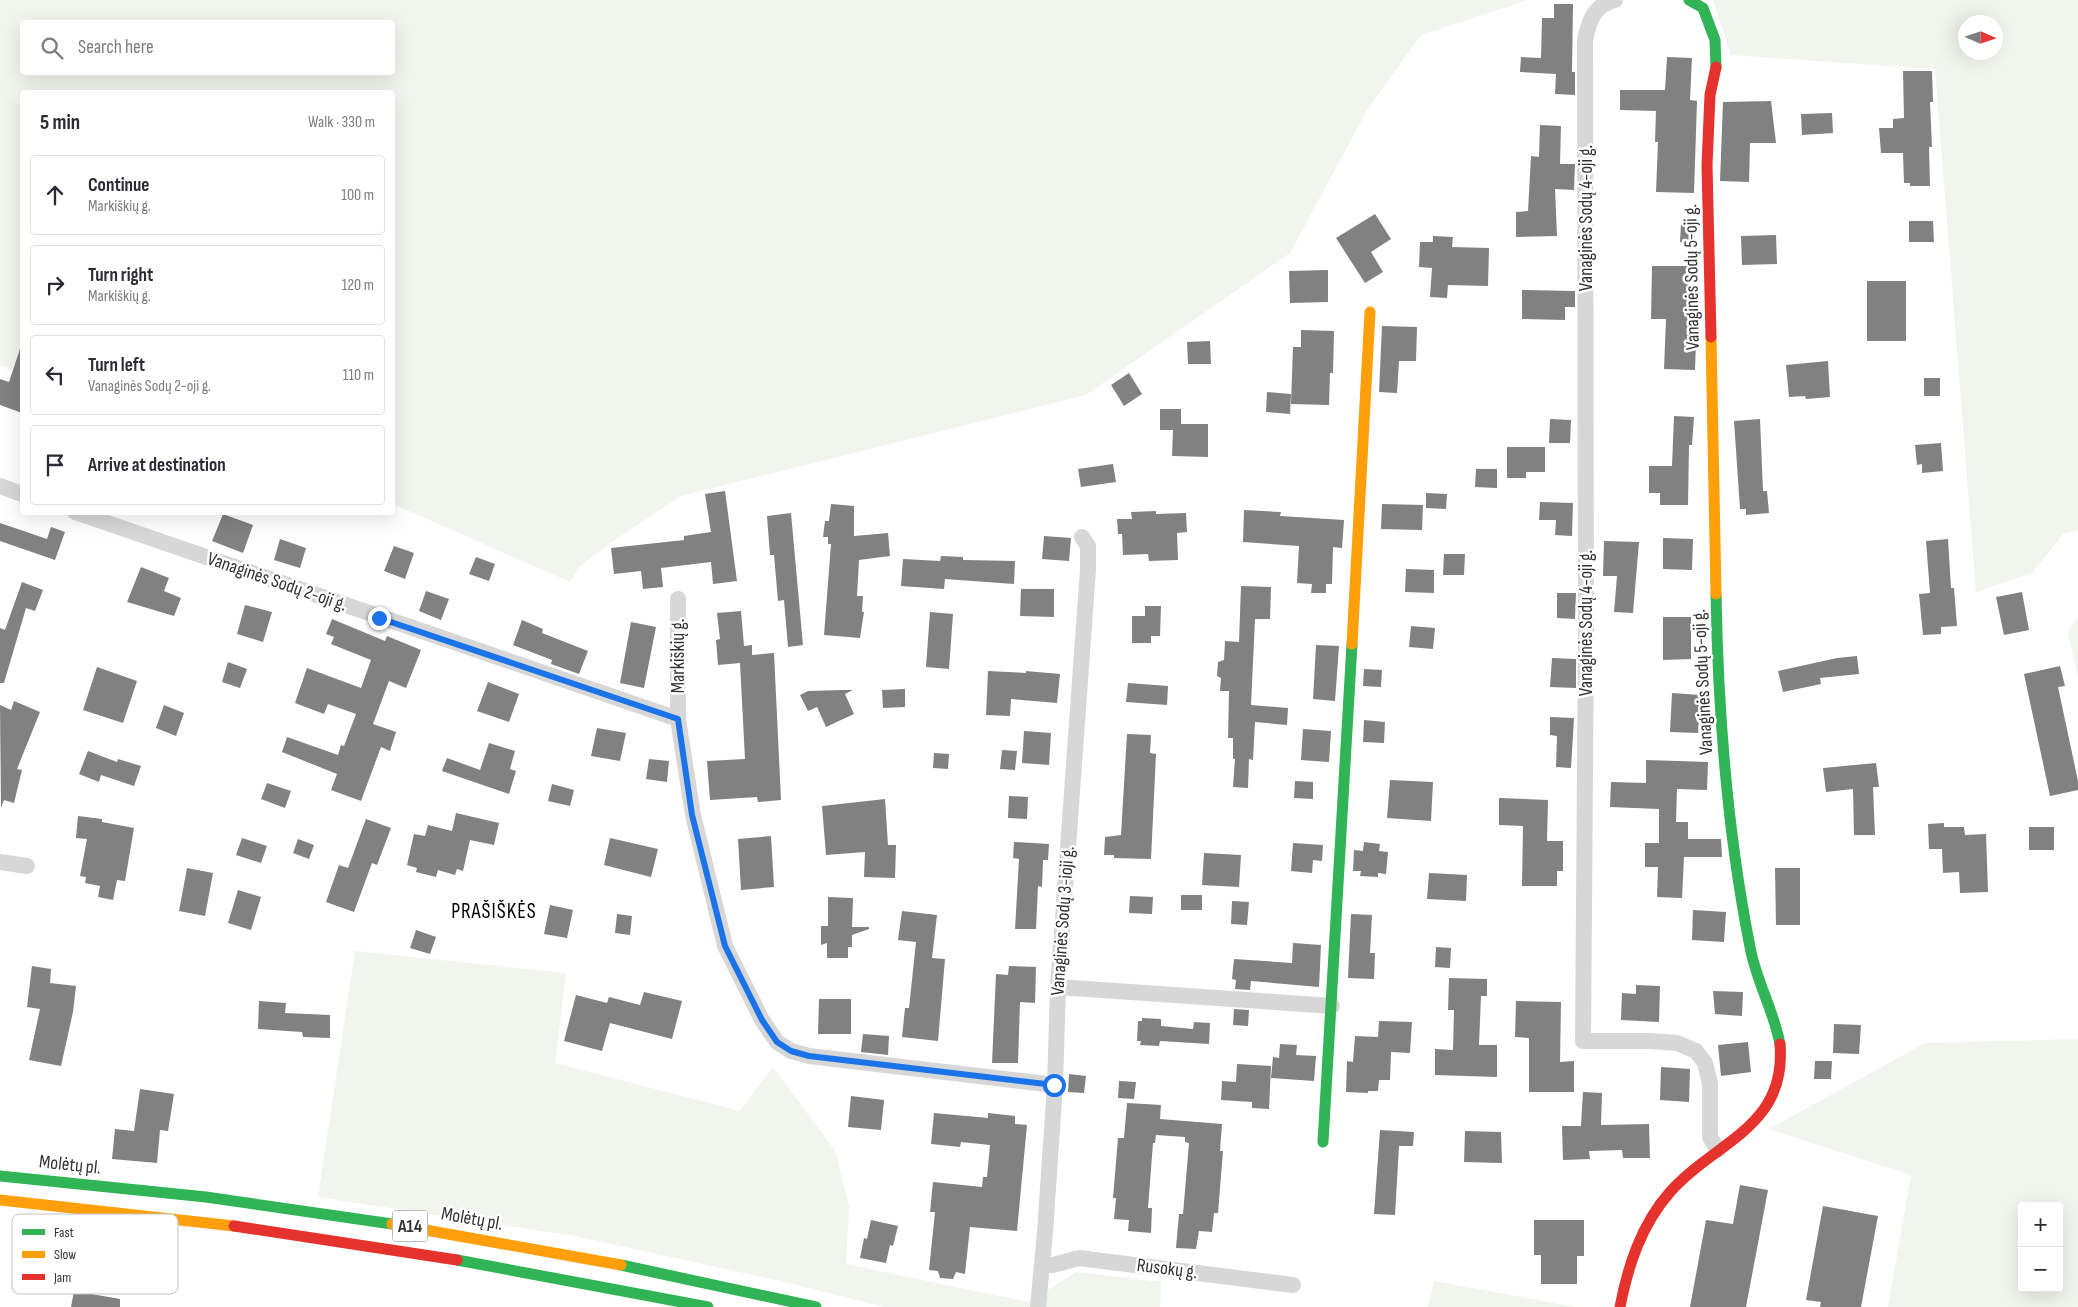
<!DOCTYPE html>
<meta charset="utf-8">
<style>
:root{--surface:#fff;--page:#f7f7f7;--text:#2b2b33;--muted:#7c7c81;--line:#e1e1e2}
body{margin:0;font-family:"Sofia Sans Condensed",sans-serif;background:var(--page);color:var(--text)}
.controls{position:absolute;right:15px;bottom:15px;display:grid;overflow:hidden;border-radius:5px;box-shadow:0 5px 20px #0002}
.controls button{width:45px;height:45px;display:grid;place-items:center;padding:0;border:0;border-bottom:1px solid var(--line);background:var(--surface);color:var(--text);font:25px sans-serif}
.compass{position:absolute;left:1958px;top:15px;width:45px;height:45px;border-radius:50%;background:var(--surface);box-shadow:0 5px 20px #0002;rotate:93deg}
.stop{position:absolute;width:15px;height:15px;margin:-11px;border:4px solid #1a73e8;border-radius:50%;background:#fff}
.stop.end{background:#1a73e8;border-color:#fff;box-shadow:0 1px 5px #0008}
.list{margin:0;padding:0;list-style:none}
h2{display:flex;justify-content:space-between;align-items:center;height:65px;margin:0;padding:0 20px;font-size:21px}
h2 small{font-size:16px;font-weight:400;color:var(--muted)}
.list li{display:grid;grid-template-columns:32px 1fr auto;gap:15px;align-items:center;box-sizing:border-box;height:80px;margin:0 10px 10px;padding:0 10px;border:1px solid var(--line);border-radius:5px}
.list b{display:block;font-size:19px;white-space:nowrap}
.list p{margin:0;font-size:16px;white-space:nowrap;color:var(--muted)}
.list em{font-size:16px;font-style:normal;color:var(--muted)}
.icon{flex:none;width:28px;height:28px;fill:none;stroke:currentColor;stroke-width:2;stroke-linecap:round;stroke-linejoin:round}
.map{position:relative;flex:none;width:2078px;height:1307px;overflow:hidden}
.search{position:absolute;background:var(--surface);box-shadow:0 5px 20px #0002;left:20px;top:20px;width:375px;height:55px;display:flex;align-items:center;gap:12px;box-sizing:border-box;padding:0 18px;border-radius:5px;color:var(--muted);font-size:19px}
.panel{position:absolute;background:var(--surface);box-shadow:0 5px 20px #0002;left:20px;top:90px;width:375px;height:425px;border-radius:5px}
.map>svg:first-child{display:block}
.green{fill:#f1f5ed;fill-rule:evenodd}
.building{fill:#818181}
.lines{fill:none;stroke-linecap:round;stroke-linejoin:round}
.street{stroke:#d7d7d7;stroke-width:16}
.fast{stroke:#30b455;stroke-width:11}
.slow{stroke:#ff9f0a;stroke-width:11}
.jam{stroke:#e5322d;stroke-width:11}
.route{stroke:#1a73e8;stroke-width:6}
.labels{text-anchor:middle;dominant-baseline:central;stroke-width:5;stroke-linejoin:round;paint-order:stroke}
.shield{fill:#fff;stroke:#707070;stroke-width:1}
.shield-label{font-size:18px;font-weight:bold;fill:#333}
.street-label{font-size:19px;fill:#333;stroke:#fff}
.quarter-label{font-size:21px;letter-spacing:1px;fill:#000;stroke:#fff}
.key{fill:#fff;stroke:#c2c2c2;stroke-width:1}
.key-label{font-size:14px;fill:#333}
</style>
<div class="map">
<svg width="2078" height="1307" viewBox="0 0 2078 1307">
<rect width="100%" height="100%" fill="#fff"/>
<path class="green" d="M0,0h1528l-107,35 -54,75 -77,143 -204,142 -405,101 -75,50 -27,21 -9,15 -177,-78 -1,-412h-370v280l-22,-7zM22,22h370v50h-370z
M1713,0h365v530l-15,4 -31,39 -56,19 -41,-523 -204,-14zM1966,22h30v30h-30z
M2078,617v61l-10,-46z
M355,951l211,22 -11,90 185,48 33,-44 63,85 13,54 -3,58 182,38 48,-30 85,10 -1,25h-275l-96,-24 -214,-47 -257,-39z
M2078,1039v268h-190l23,-132 -142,-46 156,-86zM2022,1206h37v82h-37z
M1434,1281l142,26h-148z"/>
<path class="building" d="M1554,4h19l-1,68h3v23l-20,-1 1,-20 -36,-2 1,-15 20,1 1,-40h12z
M1667,57l25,1 -2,42 7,1 -3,92 -38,-1 2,-50h-3l1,-31 -36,-1v-20h45z
M1903,71h29l1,31h-3l2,45h-3l1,39h-20v-3h-6l-1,-30h-22l-2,-25h14v-9l11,-1z
M1771,101l5,42h-26l-1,39 -29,-1 3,-79z
M1832,113l1,20 -31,2 -1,-21z
M1540,125l21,1 -1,38h15l-1,26 -19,-1 2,47 -41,1v-25l12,-1 3,-55 8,1z
M1375,214l16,25 -20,13 12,20 -18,11 -29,-45z
M1909,221h24l1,21h-25z
M1681,223l14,1v19l-15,-1z
M1776,235l1,29 -35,1 -1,-29z
M1433,236l20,1 -1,10 37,1 -1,38 -40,-1 -1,13 -17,-1 2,-29 -13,-1 1,-25h13z
M1652,266h36v76h8l-1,28 -31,-1 2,-50h-15z
M1328,270v32l-38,1 -1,-32z
M1867,281h39v60h-39z
M1522,290l53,1v16h-10v13l-43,-1z
M1382,326l35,1 -1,34h-17l-2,32 -18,-1z
M1301,330l33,1 -1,42h-3l-1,32 -38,-1 2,-57h8z
M1210,341l1,23h-23l-1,-22z
M20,349h2v64l-22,-8v-26l9,3z
M1828,361l2,36 -24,2 -1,-3 -16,1 -3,-32z
M1129,373l13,21 -18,12 -13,-21z
M1924,378h16v18h-16z
M1267,392l24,2 -1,20 -24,-2z
M1160,409h21v15h27v33l-36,-1 1,-26h-13z
M1674,416l20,1 -2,28h-3l-1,60h-28v-12h-11v-27h23z
M1550,419l21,1 -1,23h-21z
M1760,419l3,72h4l2,22 -23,2v-6h-6l-6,-88z
M1941,443l2,28 -21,2v-9l-5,1 -2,-20z
M1507,447h38v25h-19v6h-19z
M1113,464l3,18 -35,5 -3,-18z
M1476,469h21v19l-22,-1z
M725,491l12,90 -24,3 -2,-22 -50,6 2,19 -20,2 -2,-18 -27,3 -3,-26 73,-8v-4l27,-4 -6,-38z
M1426,493l21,1 -1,15 -20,-1z
M1540,502l33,1 -1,33 -17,-1 1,-15h-17z
M831,504l23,2v30l34,-3 2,23 -31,4 -2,36h6l-1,16h2l-4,26 -36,-3 7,-91h-3v-7h-5l2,-16h4z
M1382,504l41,1 -1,25 -41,-1z
M1244,510l37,2 -1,4 64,4 -2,28 -9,-1 -1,37h-6v9h-15l1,-9 -15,-1 2,-37 -56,-4z
M1156,511v3l30,-1 1,19 -10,1 1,27 -29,1 -1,-7 -25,1 -1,-21h-4l-1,-15h15l-1,-7z
M791,513l12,132 -15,2 -4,-47 -6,1 -4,-46h-4l-3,-39z
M223,514l30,11 -10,28 -31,-12z
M0,523l47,16 4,-12 14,5 -10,28 -55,-19z
M1044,536l27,2 -2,23 -27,-2z
M1663,538l30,1 -1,31 -29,-1z
M280,539l26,9 -6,20 -26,-8z
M1948,539l3,49h3l3,38 -16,1v7l-18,1 -4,-41 11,-1 -4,-52z
M1604,541l35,1 -6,71 -19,-1 3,-36h-14z
M394,546l20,7 -9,26 -21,-8z
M1444,554h21l-1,21h-21z
M941,556l22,1v3l52,1 -1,23 -69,-5 -1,10 -43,-3 2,-27 37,2z
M476,557l19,7 -6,17 -20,-7z
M141,567l28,11 -5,13 17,7 -7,18 -47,-14z
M1406,569l28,1v23l-29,-1z
M22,582l21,8 -8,21 -9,-3 -22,75h-4v-55l5,2z
M1241,586l30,1 -1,32h-15l-4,86 37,3 -1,17 -32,-3 -2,38 -4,-1 -1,29 -15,-1 2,-28h-2v-21h-5l1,-47h-9l1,-13 -4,-2 1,-14 6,-2 1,-19 14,1z
M1021,589h33v28l-34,-1z
M426,591l23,8 -8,21 -22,-9z
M2022,592l7,38 -25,5 -8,-38z
M1557,593h19l-1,26 -18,-1z
M245,605l27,7 -9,30 -26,-8z
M1145,606h16l-1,30h-9v7h-19v-27h13z
M741,611l3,35 8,-1v10l22,-2 7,147 -23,2 -1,-5 -47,3 -3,-39 38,-2 -5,-96 -22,2 -2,-25 4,-1 -3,-26z
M930,612l23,2 -4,55 -23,-2z
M1663,617h28v42l-28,1z
M332,619l53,22 2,-5 34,14 -15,38 -17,-7 -16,43 23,8 -6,19 -9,-4 -20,54 -30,-11 6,-16 -55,-22 5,-15 51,18 3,-10 3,1 12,-32 -28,-10 -4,10 -29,-11 12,-35 54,20 10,-28 -40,-16 3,-7 -8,-3z
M522,620l21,9 -1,4 46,18 -9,23 -28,-10 1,-4 -39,-15z
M631,622l25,5 -12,61 -24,-5z
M1411,626l24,2 -2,21 -24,-2z
M1316,645l23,1 -4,55 -22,-2z
M1857,656l2,18 -39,4 1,6 -38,8 -5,-21 59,-13z
M1552,658l24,1v29l-26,-1z
M228,662l19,7 -7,19 -18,-6z
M2060,666l5,20 -7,1 20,94v9l-28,6 -26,-122z
M97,667l40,14 -14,42 -40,-13z
M1364,669l18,1 -1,17 -18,-1z
M988,671l38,2v-2l34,3 -3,29 -46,-4 -1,17 -24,-1z
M488,682l31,12 -10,28 -32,-11z
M1128,683l40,3 -1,19 -41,-3z
M905,689v18l-22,1 -1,-18z
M843,690h10l-8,4 9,20 -28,13 -9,-20 -9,4 -8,-16 8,-4z
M1672,693l28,2 -2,38 -28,-1z
M14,701l26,11 -23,57 5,1 -8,33 -10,-3 -3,8 -1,-103 11,5z
M164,705l20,8 -8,23 -20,-8z
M1550,717l24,1 -3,50 -15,-1 1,-31 -7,-1z
M1364,720l21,2 -1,21 -21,-1z
M597,728l29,5 -6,28 -29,-5z
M1303,729l28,2 -2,31 -28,-2z
M1024,731l27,2 -2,32 -27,-2z
M1127,734l24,1 -1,18 6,1 -5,105 -37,-1v-3h-10l1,-18 16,-2z
M489,743l26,8 -5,18 6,2 -7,23 -67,-23 5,-13 33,12z
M1002,750l15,1 -2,19 -15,-1z
M88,751l29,11 1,-3 23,7 -7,20 -33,-11 -2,7 -20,-8z
M934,753l15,1 -1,15 -15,-1z
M649,759l20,2 -2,21 -21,-3z
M1646,760l62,2 -1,28 -30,-1 -1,33h12v17h33l1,18h-38l-2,41 -25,-1 1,-30h-13v-24h14v-34l-49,-2 1,-25 35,1z
M1876,763l3,24h-6l2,48h-21l-1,-46 -27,3 -3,-24z
M1390,780l43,2 -2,39 -44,-3z
M1295,781l18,1v17l-19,-1z
M267,783l24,8 -6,17 -24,-9z
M552,784l22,6 -4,16 -22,-5z
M1009,796l19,1 -1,22 -19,-1z
M1499,798l49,2 -1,41h16v30h-6v15h-35l1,-60 -24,-1z
M885,799l3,46h8l-1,33 -31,-1 1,-25 -39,3 -4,-49z
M456,813l43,10 -5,22 -24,-5 -7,31 -6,-2 -2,6 -17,-5 -2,7 -20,-5 1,-4 -10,-3 7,-31 11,2 3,-11 24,6z
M78,816l24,3v3l32,6 -9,53 -8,-1 -4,20 -15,-3 2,-11 -15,-3 1,-6 -6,-1 7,-37 -11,-1z
M366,819l25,9 -14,37 -5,-2 -18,49 -28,-10 13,-37 9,3z
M1944,823v4h20l1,8 21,-1 2,58 -28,1 -1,-21 -16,1 -1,-24h-13l-1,-25z
M2029,827h25v23h-25z
M771,836l3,51 -33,3 -3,-51z
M242,838l25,8 -6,17 -25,-8z
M610,838l48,11 -7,28 -47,-12z
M298,839l16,6 -5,14 -16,-6z
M1014,842l35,2 -1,16h-5l-1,27 -4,-1 -2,43h-21l4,-70 -6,-1z
M1364,842l16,2 -1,7 9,1 -2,22 -8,-1v4l-18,-1 1,-5h-8l1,-21 9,1z
M1293,843l30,2 -1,16 -9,-1 -1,13 -21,-2z
M1204,853l37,2 -2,32 -37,-2z
M187,868l26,5 -8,43 -26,-5z
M1775,868h25v57h-24z
M1429,873l38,2 -1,26 -39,-2z
M238,890l23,7 -10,33 -23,-7z
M1181,895h21v15h-21z
M1130,896l23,1 -1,17 -23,-1z
M828,897l25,1 -1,29h17v2l-17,6v12h-4v11h-21v-15l-6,2v-19h7z
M1232,901l17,1 -2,23 -16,-1z
M550,905l23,5 -6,28 -23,-4z
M1693,910l33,2 -2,30 -32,-2z
M902,911l35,4 -5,43 13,1 -7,82 -36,-4 3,-29h4l7,-66 -18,-2z
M617,914l15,2 -2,19 -15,-2z
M1351,914l21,1 -2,38h5l-1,26 -26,-1z
M416,930l20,7 -6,17 -20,-6z
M1293,943l28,2 -2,42 -68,-6 -1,9 -15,-1 1,-9 -4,-1 2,-20 58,4z
M1436,947l15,1 -1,20 -15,-1z
M32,966l19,3 -1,14 26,3 -3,26 -12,54 -32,-6 11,-51 -13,-2z
M1009,966l27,1 -1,36 -15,-1 -2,61h-26l4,-89 12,1z
M1449,978l38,1v17h-6l-2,49h18v32l-62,-2v-26l18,1 1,-40h-6z
M1636,985l24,1 -1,36 -38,-2 1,-27 14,1z
M1713,991l30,1 -1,24 -27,-2z
M644,992l38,9 -10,38 -62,-16 -8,28 -38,-10 12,-46 31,8 2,-6 31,8z
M819,999h32v35h-33z
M259,1001l27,2 -1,10 45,2v23l-27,-1 -1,-5 -44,-3z
M1516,1001l45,1 -1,60 14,-1v31h-45v-54l-14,-1z
M1234,1009l15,1 -1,16 -15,-1z
M1142,1018l19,1v7l32,3 1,-7 16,1 -1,21 -49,-3 -1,5 -19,-1 1,-4h-4l1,-20h4z
M1379,1021l33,1 -2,31 -19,-1 -1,28h-11l-1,11h-10v2l-22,-1 1,-31 6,1 2,-26 23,1z
M1834,1024l27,1 -2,29 -26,-1z
M863,1034l26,2 -1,19 -27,-3z
M1748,1042l3,30 -30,4 -3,-31z
M1280,1044l17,1 -1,10 20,1 -2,25 -43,-3 2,-21 6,1z
M1815,1061h17l-1,18h-17z
M1237,1064l34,2 -2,43 -17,-1v-6l-31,-2 1,-19 14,1z
M1661,1067l29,2 -1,33 -29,-2z
M1069,1074l17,2 -2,17 -16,-1z
M1119,1081l17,1 -2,17 -16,-1z
M140,1089l34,5 -6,37 -8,-1 -3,33 -45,-4 3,-30 19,2z
M1583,1092l19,1 -1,32 48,-1 1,34h-27l-1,-8 -33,1 1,8 -27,1 -1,-34h19z
M851,1096l33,4 -3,30 -33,-3z
M1127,1103l34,2 -1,14 62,5 -2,27h3l-5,62h-4l-2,19 -13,-1 -3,18 -20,-1 3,-34h4l6,-71 -4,-1v-5l-29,-2 -1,8h-2l-5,65h4l-1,25 -23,-2 1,-11 -15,-1 2,-21h-3l5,-60h6z
M934,1113l54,5v-5l27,3v8l12,1 -10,106 -47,-4 -5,47 -9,-2 -3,7 -13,-1 -2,-7 -9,-1 6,-58h-5l3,-30 49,5 1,-10h4l3,-32 -29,-3 -1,5 -29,-3z
M1380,1130l34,2 -1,14h-14l-4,69 -21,-1z
M1465,1131l36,1 1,31 -38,-1z
M1740,1185l28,5 -22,117h-56l16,-87 27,4z
M1823,1206l55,10 -17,91h-41l1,-5 -15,-2z
M871,1220l27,6 -5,20 -3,-1 -4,18 -26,-5 4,-20 3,1z
M1534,1220h50v36h-7v28h-36v-29h-7z
M74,1291l46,8v8h-49z"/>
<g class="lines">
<path class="street" d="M1615,0c-21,5 -26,21 -30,40l1,598 -3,403h67l27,2 19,8 9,12 5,21v53l8,13
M0,486l22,8
M75,512l603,207
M678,599v120l15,96 32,131 37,74 15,22 14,9 18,5 246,29
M0,862l27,4
M1058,987l274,19
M1042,1265h11l26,-7 214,27
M1038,1307l7,-75 10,-147 3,-98 30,-418v-23l-6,-9"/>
<path class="fast" d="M1689,0l14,8 12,32 1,27
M1716,594c2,117 11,237 34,353 6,34 24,64 30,97
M1323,1142l29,-498
M0,1176l206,21 186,27
M457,1260l251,47
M621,1265l195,42"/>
<path class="slow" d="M1711,337l5,257
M1352,644l18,-332
M0,1200l234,26
M392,1224l229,41"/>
<path class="jam" d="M1711,337l-4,-172 3,-70 6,-28
M234,1226l223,34
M1620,1307c8,-41 21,-82 50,-115 45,-51 117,-64 110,-148"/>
</g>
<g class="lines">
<path class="route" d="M379,618l299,101 14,96 33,131 37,74 15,22 14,9 18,5 245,29"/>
</g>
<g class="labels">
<rect class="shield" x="392.5" y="1210.5" width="35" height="31" rx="4"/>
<g class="shield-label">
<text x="410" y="1226">A14</text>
</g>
<g class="street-label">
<text transform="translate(1586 218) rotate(-90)">Vanaginės Sodų 4-oji g.</text>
<text transform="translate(1692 277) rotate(-91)">Vanaginės Sodų 5-oji g.</text>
<text transform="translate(277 582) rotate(19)">Vanaginės Sodų 2-oji g.</text>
<text transform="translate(1586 623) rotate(-90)">Vanaginės Sodų 4-oji g.</text>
<text transform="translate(678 656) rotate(-90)">Markiškių g.</text>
<text transform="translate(1703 682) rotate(-93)">Vanaginės Sodų 5-oji g.</text>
<text transform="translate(1063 921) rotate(-86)">Vanaginės Sodų 3-ioji g.</text>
<text transform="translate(70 1165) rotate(6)">Molėtų pl.</text>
<text transform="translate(472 1219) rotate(10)">Molėtų pl.</text>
<text transform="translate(1167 1269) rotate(7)">Rusokų g.</text>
</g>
<g class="quarter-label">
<text x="494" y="911">PRAŠIŠKĖS</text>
</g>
</g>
<rect x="12" y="1214" width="166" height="80" rx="8" class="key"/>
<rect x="22" y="1229" width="23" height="6" fill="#30b455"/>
<rect x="22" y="1251" width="23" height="7" fill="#ff9f0a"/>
<rect x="22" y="1274" width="23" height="6" fill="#e5322d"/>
<g class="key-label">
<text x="54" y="1237">Fast</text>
<text x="54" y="1259">Slow</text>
<text x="54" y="1282">Jam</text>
</g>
</svg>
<div class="controls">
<button>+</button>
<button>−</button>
</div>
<svg class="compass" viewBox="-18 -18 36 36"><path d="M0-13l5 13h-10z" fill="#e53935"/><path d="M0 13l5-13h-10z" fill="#7c7c81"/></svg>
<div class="stop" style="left:1054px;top:1085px"></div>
<div class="stop end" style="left:379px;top:618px"></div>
<div class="search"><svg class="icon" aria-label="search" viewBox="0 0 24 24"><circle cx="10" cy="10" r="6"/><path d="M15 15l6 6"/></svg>Search here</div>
<section class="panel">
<h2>5 min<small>Walk · 330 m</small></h2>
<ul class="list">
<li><svg class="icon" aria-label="ahead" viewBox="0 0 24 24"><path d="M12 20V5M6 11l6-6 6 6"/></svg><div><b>Continue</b><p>Markiškių g.</p></div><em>100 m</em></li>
<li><svg class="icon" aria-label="right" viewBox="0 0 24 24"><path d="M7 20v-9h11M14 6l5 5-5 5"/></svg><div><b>Turn right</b><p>Markiškių g.</p></div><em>120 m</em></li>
<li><svg class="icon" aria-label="left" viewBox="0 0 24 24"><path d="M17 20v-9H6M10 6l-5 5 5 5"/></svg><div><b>Turn left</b><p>Vanaginės Sodų 2-oji g.</p></div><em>110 m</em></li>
<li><svg class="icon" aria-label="arrive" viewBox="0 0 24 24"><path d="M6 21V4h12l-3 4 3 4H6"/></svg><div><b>Arrive at destination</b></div></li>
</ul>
</section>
</div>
